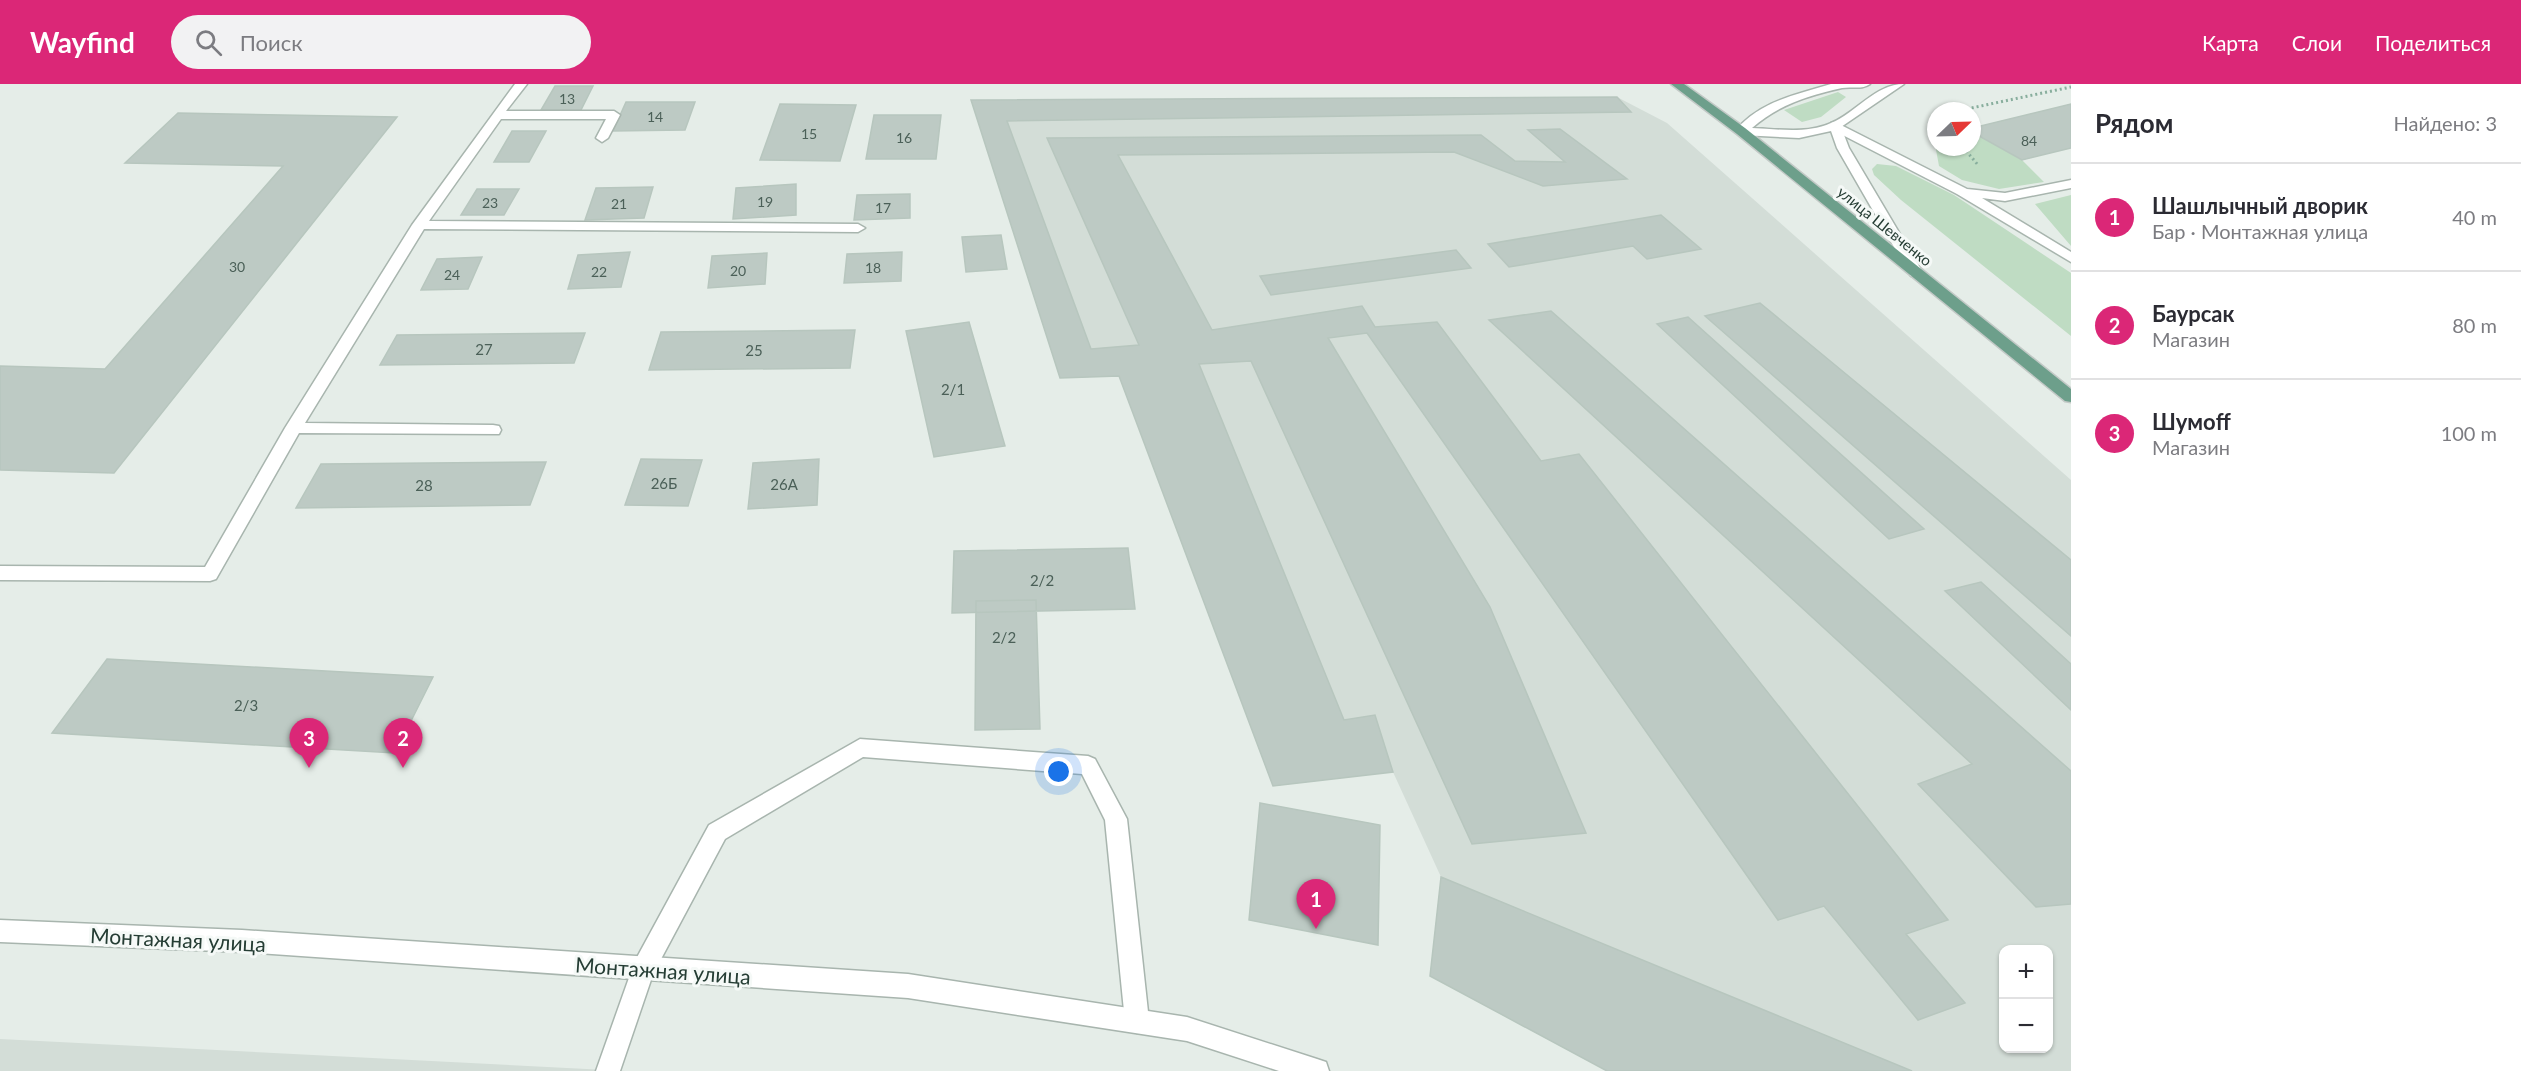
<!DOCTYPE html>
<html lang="ru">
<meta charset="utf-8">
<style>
:root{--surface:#fff;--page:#f2f2f3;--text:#2b2b33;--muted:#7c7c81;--line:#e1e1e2;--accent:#db2777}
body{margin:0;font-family:Lato,sans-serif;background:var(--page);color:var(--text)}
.controls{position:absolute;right:18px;bottom:18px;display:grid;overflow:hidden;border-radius:12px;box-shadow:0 2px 4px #0004}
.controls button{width:54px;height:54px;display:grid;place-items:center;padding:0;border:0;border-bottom:2px solid var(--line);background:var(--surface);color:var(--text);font:30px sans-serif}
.compass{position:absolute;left:1927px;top:18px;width:54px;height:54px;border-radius:50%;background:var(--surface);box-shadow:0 2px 4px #0004;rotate:67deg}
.you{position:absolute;left:1059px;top:688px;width:21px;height:21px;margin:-15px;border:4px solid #fff;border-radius:50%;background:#1a73e8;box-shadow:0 0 0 9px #1a73e833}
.badge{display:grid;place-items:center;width:39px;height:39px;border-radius:50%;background:var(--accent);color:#fff;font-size:20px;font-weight:700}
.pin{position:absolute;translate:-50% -50px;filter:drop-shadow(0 2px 3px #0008)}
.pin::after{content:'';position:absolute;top:32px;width:21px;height:18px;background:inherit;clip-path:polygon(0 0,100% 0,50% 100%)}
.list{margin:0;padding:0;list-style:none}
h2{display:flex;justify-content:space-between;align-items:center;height:78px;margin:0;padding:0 24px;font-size:26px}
h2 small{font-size:20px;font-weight:400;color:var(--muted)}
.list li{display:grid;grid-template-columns:39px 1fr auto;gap:18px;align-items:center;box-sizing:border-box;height:108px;padding:0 24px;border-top:2px solid var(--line)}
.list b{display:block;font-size:22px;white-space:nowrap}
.list p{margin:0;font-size:20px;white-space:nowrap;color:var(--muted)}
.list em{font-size:20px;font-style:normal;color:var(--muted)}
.icon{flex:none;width:33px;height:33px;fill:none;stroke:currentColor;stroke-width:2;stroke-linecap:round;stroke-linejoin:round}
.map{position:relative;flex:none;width:2071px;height:987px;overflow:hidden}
header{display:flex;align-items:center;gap:36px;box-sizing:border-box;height:84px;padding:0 30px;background:var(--accent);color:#fff}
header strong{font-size:28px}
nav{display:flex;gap:33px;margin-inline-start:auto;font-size:21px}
.search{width:420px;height:54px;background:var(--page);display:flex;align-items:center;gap:15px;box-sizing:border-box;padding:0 21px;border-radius:33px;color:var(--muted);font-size:22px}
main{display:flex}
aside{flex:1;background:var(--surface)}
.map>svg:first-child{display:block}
.built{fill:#d3ddd7;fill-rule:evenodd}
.green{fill:#bfdcc3}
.building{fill:#bdcac4;stroke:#b7c6be;stroke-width:1.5}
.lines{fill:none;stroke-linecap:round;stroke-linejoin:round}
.service-casing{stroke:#a8b5ae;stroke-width:3}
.tertiary-casing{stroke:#a8b5ae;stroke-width:3}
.primary-casing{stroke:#c2c9c6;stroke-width:3}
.path{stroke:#88ae9d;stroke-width:3;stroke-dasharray:2 3;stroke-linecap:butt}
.service{fill:#fff;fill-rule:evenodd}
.tertiary{fill:#fff;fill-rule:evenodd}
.primary{fill:#6d9f8b;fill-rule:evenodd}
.labels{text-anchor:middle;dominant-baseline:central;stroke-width:6;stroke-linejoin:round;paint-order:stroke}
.far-number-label{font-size:14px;fill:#4b6058}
.far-street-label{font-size:15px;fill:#253d34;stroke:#f5f9f7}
.number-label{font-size:15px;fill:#4b6058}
.near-street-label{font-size:21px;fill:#253d34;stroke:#f5f9f7}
</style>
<header>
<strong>Wayfind</strong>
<div class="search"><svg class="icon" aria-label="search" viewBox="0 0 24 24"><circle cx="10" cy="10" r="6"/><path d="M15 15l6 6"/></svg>Поиск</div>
<nav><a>Карта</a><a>Слои</a><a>Поделиться</a></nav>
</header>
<main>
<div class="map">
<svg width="2071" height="987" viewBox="0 0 2071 987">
<rect width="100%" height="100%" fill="#e5ede8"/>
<path class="built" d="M1617,13l50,26 404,357v591h-464l-177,-95 11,-99 -48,-105 -120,14 -154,-410 -59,2 -89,-278zM2004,866h44v98h-44z
M0,955l626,32h-626z"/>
<path class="green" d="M1838,8l8,5 -25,20 -19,5 -18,-12z
M1947,22l4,5h-15v36h36v-15l50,28 22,22 -45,7 -37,-9 -23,-14 -9,-49 4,-5z
M1877,80l19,2 58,29 117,78v63l-170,-136 -27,-25 -2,-6z
M2071,111v51l-36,-42z"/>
<path class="building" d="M555,2h38l-12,24h-40z
M1617,13l14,15 -624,9 84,228 48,-4 -92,-207 434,-3 34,26 50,1 -37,-32 32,-1 67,50 -84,7 -89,-34 -336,3 94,175 150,-24 13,21 62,-5 104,139 38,-7 369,466 -42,14 59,69 -47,17 -94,-114 -46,14 -411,-587 -39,5 162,269 96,226 -114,11 -221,-483 -52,3 145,356 31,-5 18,57 -120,14 -154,-410 -59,2 -89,-278z
M626,18h69l-10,28 -72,1z
M780,20l76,1 -16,56 -80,-1z
M2071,20v44l-49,12 -50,-28v-4z
M178,29l219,4 -283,356 -114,-3v-104l105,3 178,-203 -158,-3z
M874,31h67l-5,44h-70z
M512,47h34l-17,31h-35z
M796,100v31l-63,4 3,-31z
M653,103l-9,31 -59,2 11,-32z
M477,105h42l-15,26h-43z
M910,110v24l-56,2 3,-25z
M1661,131l40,34 -54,10 -14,-13 -124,21 -21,-23z
M1001,151l6,34 -41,3 -4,-35z
M1456,166l15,18 -200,27 -11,-19z
M630,168l-9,35 -53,2 10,-34z
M902,168l-1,29 -57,2 3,-29z
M767,169l-2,31 -57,4 4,-32z
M482,173l-14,32 -47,1 16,-31z
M1760,219l311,257v76l-366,-320z
M1551,227l520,460v133l-35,3 -118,-123 54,-20 -483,-444z
M1688,233l236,212 -35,10 -232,-215z
M969,238l36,124 -71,11 -28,-126z
M855,246l-5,38 -201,2 12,-38z
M585,249l-11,30 -194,2 17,-30z
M641,375l61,1 -14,46 -63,-1z
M819,375l-2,46 -69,4 5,-46z
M546,378l-16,43 -234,3 25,-44z
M1128,464l7,61 -183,4 2,-62z
M1981,498l90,82v46l-126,-119z
M1036,516l4,129 -65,1 1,-129z
M107,575l326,18 -38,76 -343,-20z
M1260,719l120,22 -2,120 -129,-25z
M1441,793l471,194h-305l-177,-95z"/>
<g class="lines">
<defs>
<path id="service" d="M515,0h12l-21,27h108l6,4 -12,23 -6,4 -6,-4 10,-19h-105l-72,102 429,3 7,4 -7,4 -434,-3 -119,194 188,2 6,1 2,4 -2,4 -200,-1 -83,146 -6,2 -210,-1v-14l205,1 80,-139 127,-203z
M1835,38l132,67 38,4 66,-13v8l-66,13 -23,-3 89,54v10l-114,-68 -126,-65v-6z
M860,655l228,17 7,3 32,60 22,202 -4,8 -8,4 -8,-4 -4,-8 -20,-201 -23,-46 -219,-17 -138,82 -72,135 -33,97h-24l39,-110 74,-136z"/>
<path id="tertiary" d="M1831,0h39c-8,6 -18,2 -28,4 -35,8 -62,16 -90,40 26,1 54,6 79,-5 25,-10 44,-39 73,-39l-63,43 8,21 74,125 -2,3h-10l-2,-3 -72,-125 -6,-17 -32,7 -58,-3 -6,-4c25,-30 60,-36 96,-47z
M0,836l242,10 666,44 279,43 130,42 9,3 3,9h-50l-92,-30 -279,-43 -666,-46 -242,-10z"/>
<path id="primary" d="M1671,0h13l61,44 326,261v13l-6,-1 -328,-267z"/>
</defs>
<use href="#service" class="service-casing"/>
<use href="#tertiary" class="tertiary-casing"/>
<use href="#primary" class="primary-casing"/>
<path class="path" d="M1957,27l114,-24
M1963,63l15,18"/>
<use href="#service" class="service"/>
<use href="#tertiary" class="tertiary"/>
<use href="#primary" class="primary"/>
</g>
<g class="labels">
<g class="far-number-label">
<text x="567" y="14">13</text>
<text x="655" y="32">14</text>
<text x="809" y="49">15</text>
<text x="904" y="53">16</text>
<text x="2029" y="56">84</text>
<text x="765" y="117">19</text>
<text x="490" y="118">23</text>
<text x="619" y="119">21</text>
<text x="883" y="123">17</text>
<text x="237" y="182">30</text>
<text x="873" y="183">18</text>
<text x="738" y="186">20</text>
<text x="599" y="187">22</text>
<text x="452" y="190">24</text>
</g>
<g class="far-street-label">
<text transform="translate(1885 142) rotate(39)">улица Шевченко</text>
</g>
<g class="number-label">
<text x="484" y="265">27</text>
<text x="754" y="266">25</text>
<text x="953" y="305">2/1</text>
<text x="664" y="399">26Б</text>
<text x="784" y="400">26А</text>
<text x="424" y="401">28</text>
<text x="1042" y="496">2/2</text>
<text x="1004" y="553">2/2</text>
<text x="246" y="621">2/3</text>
</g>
<g class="near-street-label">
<text transform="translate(178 855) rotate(3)">Монтажная улица</text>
<text transform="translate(663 886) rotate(4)">Монтажная улица</text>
</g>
</g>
</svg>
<div class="controls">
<button>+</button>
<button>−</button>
</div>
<svg class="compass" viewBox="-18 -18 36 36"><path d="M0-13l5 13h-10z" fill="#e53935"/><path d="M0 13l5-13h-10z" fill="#7c7c81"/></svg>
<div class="you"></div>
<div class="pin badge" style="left:1316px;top:845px">1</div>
<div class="pin badge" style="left:403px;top:684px">2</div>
<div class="pin badge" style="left:309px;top:684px">3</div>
</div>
<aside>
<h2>Рядом<small>Найдено: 3</small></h2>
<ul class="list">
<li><span class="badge">1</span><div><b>Шашлычный дворик</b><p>Бар · Монтажная улица</p></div><em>40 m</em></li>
<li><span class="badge">2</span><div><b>Баурсак</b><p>Магазин</p></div><em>80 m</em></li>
<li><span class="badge">3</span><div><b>Шумоff</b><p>Магазин</p></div><em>100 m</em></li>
</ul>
</aside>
</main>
